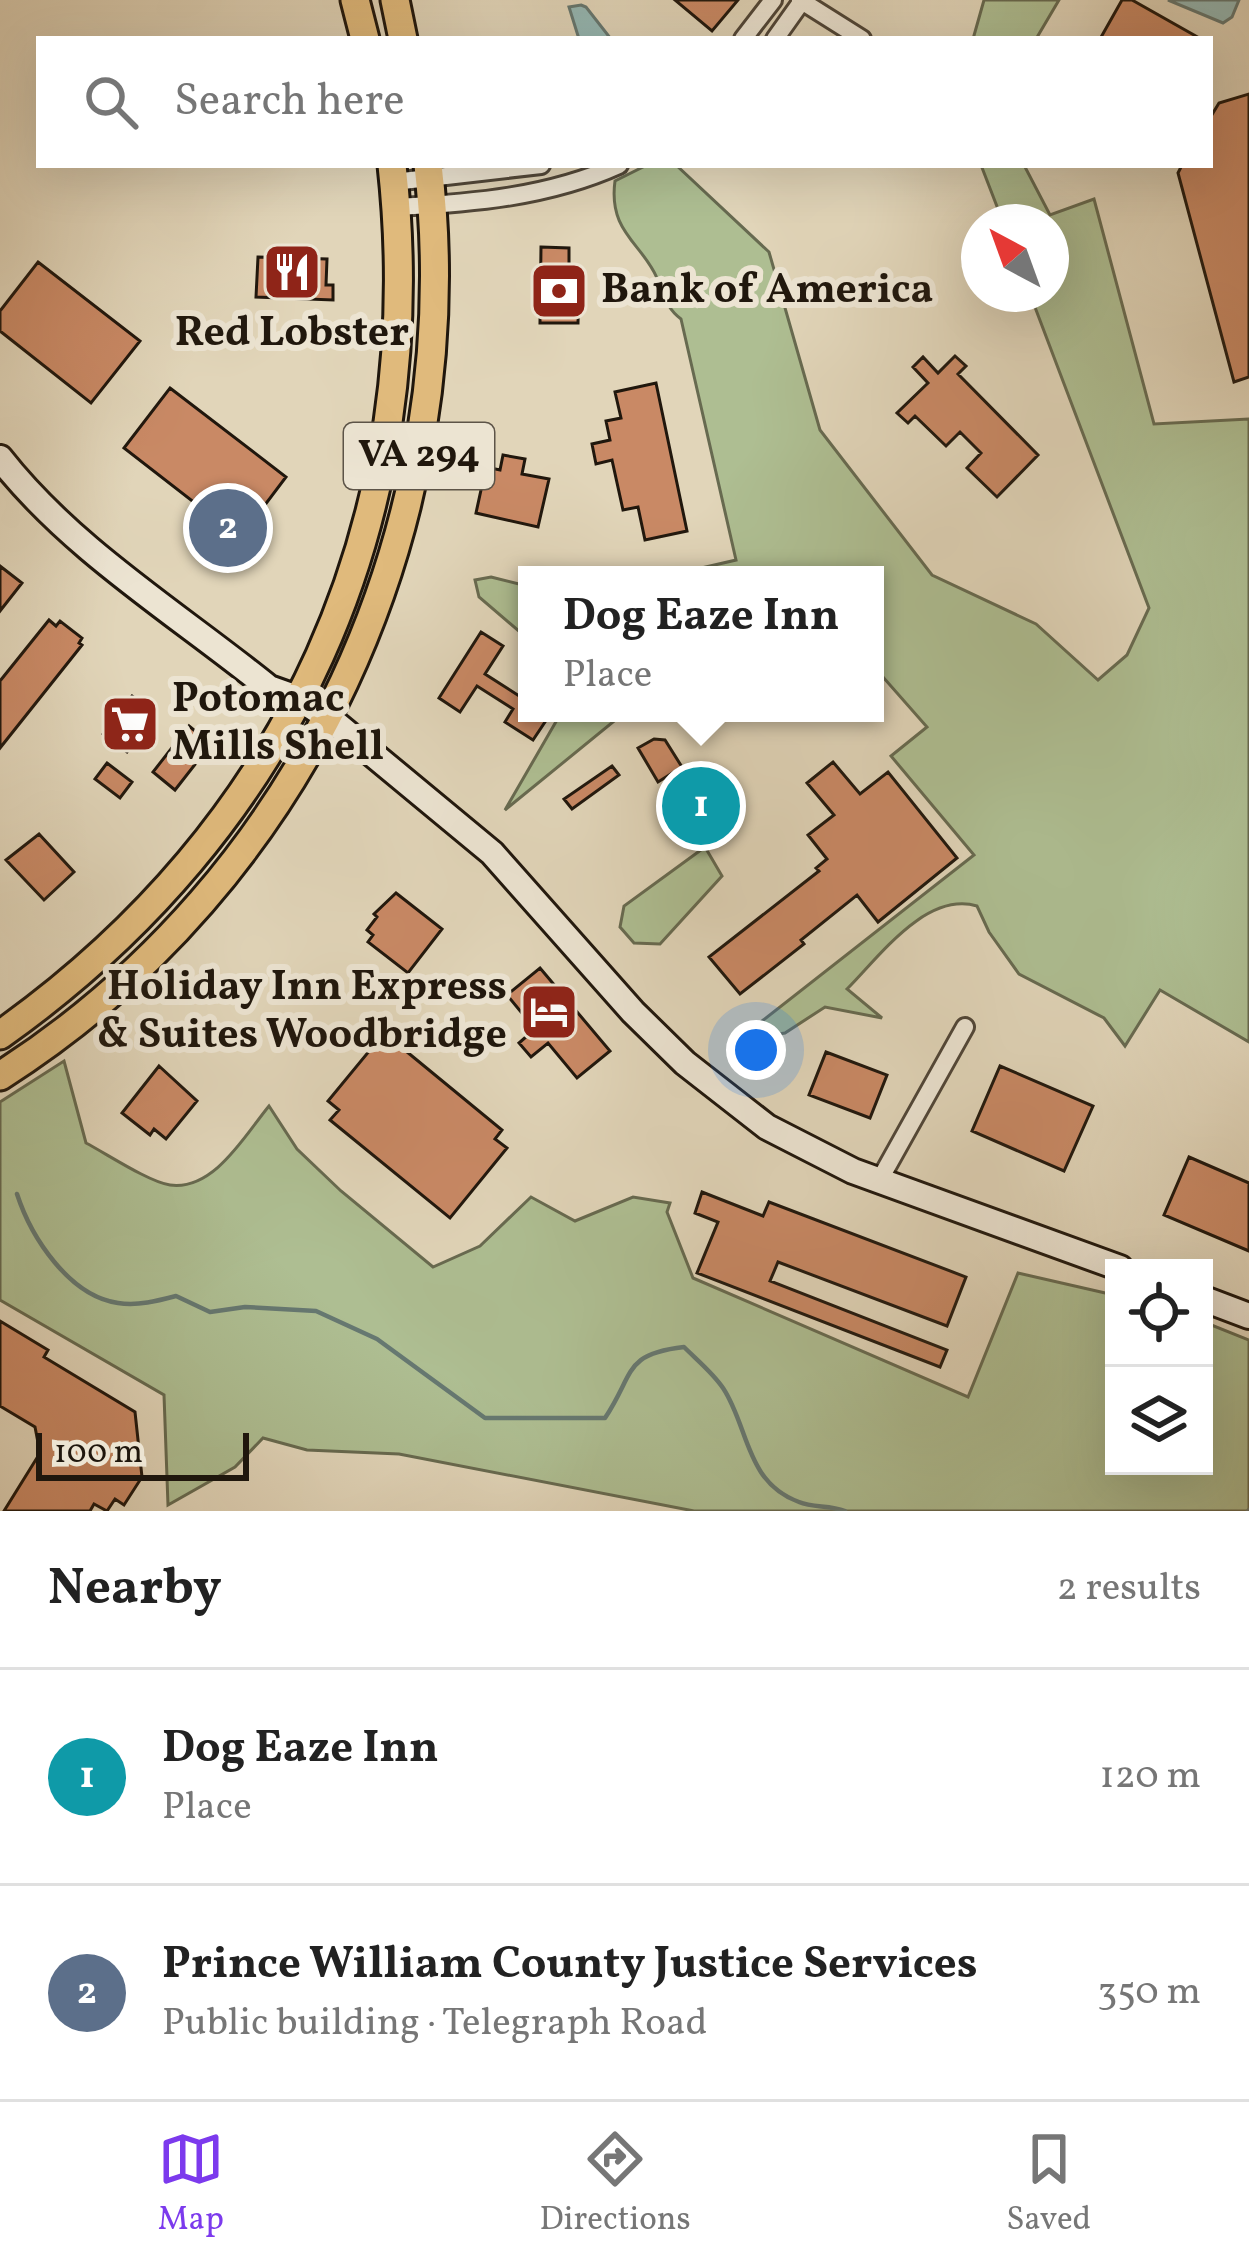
<!DOCTYPE html>
<meta charset="utf-8">
<style>
:root{--surface:#fff;--page:#f2f2f2;--text:#222;--muted:#767676;--line:#e0e0e0;--accent:#7c3aed}
body{margin:0;font-family:Vollkorn,serif;background:var(--page);color:var(--text)}
.controls{position:absolute;right:36px;bottom:36px;display:grid;overflow:hidden;border-radius:0px;box-shadow:0 12px 48px #0002}
.controls button{width:108px;height:108px;display:grid;place-items:center;padding:0;border:0;border-bottom:3px solid var(--line);background:var(--surface);color:var(--text);font:60px sans-serif}
.compass{position:absolute;left:961px;top:204px;width:108px;height:108px;border-radius:50%;background:var(--surface);box-shadow:0 12px 48px #0002;rotate:319deg}
.scale{position:absolute;left:36px;bottom:30px;width:213px;box-sizing:border-box;padding-left:12px;border:6px solid #20170d;border-top:0;font-size:33px;line-height:42px;white-space:nowrap;color:#20170d;-webkit-text-stroke:9px #ece4d2;paint-order:stroke}
.you{position:absolute;left:756px;top:1050px;width:42px;height:42px;margin:-30px;border:9px solid #fff;border-radius:50%;background:#1a73e8;box-shadow:0 0 0 18px #1a73e833}
.badge{display:grid;place-items:center;width:78px;height:78px;border-radius:50%;background:var(--accent);color:#fff;font-size:39px;font-weight:700}
.pin{position:absolute;translate:-50% -50%;border:6px solid #fff;box-shadow:0 3px 12px #0006}
.popup{position:absolute;left:518px;top:566px;width:366px;height:156px;box-sizing:border-box;display:grid;place-content:center;border-radius:0px;background:var(--surface);filter:drop-shadow(0 3px 9px #0005);font-size:39px;white-space:nowrap;color:var(--muted)}
.popup b{font-size:45px;color:var(--text)}
.popup::after{content:'';position:absolute;left:50%;top:100%;margin-left:-24px;border:24px solid transparent;border-top-color:var(--surface)}
.list{margin:0;padding:0;list-style:none}
h2{display:flex;justify-content:space-between;align-items:center;height:156px;margin:0;padding:0 48px;font-size:51px}
h2 small{font-size:39px;font-weight:400;color:var(--muted)}
.list li{display:grid;grid-template-columns:78px 1fr auto;gap:36px;align-items:center;box-sizing:border-box;height:216px;padding:0 48px;border-top:3px solid var(--line)}
.list b{display:block;font-size:45px;white-space:nowrap}
.list p{margin:0;font-size:39px;white-space:nowrap;color:var(--muted)}
.list em{font-size:39px;font-style:normal;color:var(--muted)}
.icon{flex:none;width:66px;height:66px;fill:none;stroke:currentColor;stroke-width:2;stroke-linecap:round;stroke-linejoin:round}
.map{position:relative;flex:none;width:1249px;height:1511px;overflow:hidden}
.search{position:absolute;background:var(--surface);box-shadow:0 12px 48px #0002;left:36px;right:36px;top:36px;height:132px;display:flex;align-items:center;gap:30px;box-sizing:border-box;padding:0 42px;border-radius:0px;color:var(--muted);font-size:45px}
.sheet{height:588px;background:var(--surface)}
nav{display:flex;justify-content:space-around;align-items:center;box-sizing:border-box;height:168px;border-top:3px solid var(--line);background:var(--surface);font-size:33px;color:var(--muted)}
nav a{display:grid;justify-items:center;gap:6px}
nav .on{color:var(--accent)}
.map>svg:first-child{display:block}
.green{fill:#aebe92;stroke:#676a50;stroke-width:3}
.water{fill:#95b8b4;stroke:#667871;stroke-width:3}
.lines{fill:none;stroke-linecap:round;stroke-linejoin:round}
.stream{stroke:#667871;stroke-width:4.5}
.building{fill:#c98965;stroke:#20170d;stroke-width:3}
.minor-casing{stroke:#504638;stroke-width:22}
.secondary-casing{stroke:#20170d;stroke-width:30}
.trunk-casing{stroke:#20170d;stroke-width:33}
.minor{stroke:#ece4d2;stroke-width:16}
.secondary{stroke:#ece4d2;stroke-width:24}
.trunk{stroke:#e0ba7c;stroke-width:27}
.labels{text-anchor:middle;dominant-baseline:central;stroke-width:12;stroke-linejoin:round;paint-order:stroke}
.shield{fill:#ece4d2;stroke:#5d5448;stroke-width:3}
.shield-label{font-size:39px;font-weight:bold;fill:#20170d}
.poi-label{font-size:42px;font-weight:bold;fill:#20170d;stroke:#ece4d2;text-anchor:start}
</style>
<div class="map">
<svg width="1249" height="1511" viewBox="0 0 1249 1511">
<rect width="100%" height="100%" fill="#e1d5b9"/>
<filter id="stains"><feTurbulence type="fractalNoise" baseFrequency=".00167" numOctaves="4"/><feColorMatrix values="0 0 0 0 .2 0 0 0 0 .09 0 0 0 0 .02 0 0 0 .5 -.17"/></filter>
<radialGradient id="worn" r=".72"><stop offset=".6" stop-color="#630" stop-opacity="0"/><stop offset="1" stop-color="#630" stop-opacity=".3"/></radialGradient>
<path class="green" d="M984,0h75l-23,39h-63z
M647,165h29l93,87 51,178 112,145 104,49 62,56 29,-25 22,-47 -119,-314h21v-72h-48l-22,-57h43l26,50 44,-16 60,225 95,-5v623l-89,-52 -35,56 -21,-28 -85,-44 -30,-42 -12,-26c-51,-15 -98,51 -130,83l35,29 -57,-11 -40,26 -27,4 -1,-12 217,-170 -83,-99 36,-29 -52,-59v-93h-204l65,-15 -55,-241c-16,-12 -16,-24 -24,-41 -15,-35 -49,-46 -42,-97z
M491,577l36,9v52l-48,-41 -4,-17z
M561,713h63l-119,97z
M705,847l17,29 -62,68 -26,-1 -14,-16 4,-21z
M64,1061l22,82c21,11 63,39 84,42 44,6 75,-50 99,-79l28,43 44,42 92,76 47,-21 51,-49 44,24 58,-24 37,6 -3,9 26,66 275,119 50,-124 96,22v171h90v-144l45,18v171h-555l-295,-57 -92,-4 -44,-12 -28,29 -67,38 -4,-110 -164,-95v-198z"/>
<path class="water" d="M1168,0h71l-7,17 -9,6z
M581,5l5,2 25,32h-32l-10,-32z"/>
<g class="lines">
<path class="stream" d="M17,1194c14,43 52,102 101,109 20,3 39,-2 58,-7l34,16 35,-5 71,4 61,28 108,79h120c30,-45 18,-64 79,-71 13,13 29,26 39,41 26,39 22,94 76,114 14,6 30,3 46,9
M1248,1511l1,-1"/>
</g>
<path class="building" d="M675,0h63l-26,31z
M1122,0h10l69,39h-101z
M1249,94v283l-15,5 -56,-209 4,-8h28v-47l9,-15z
M541,247l28,1v23h10l-1,52h-38z
M258,257l69,2 -1,26h7v15l-77,-3z
M38,262l102,79 -49,62 -91,-72v-20z
M955,356l11,10 -8,8 80,81 -41,42 -30,-29 14,-15 -21,-21 -14,14 -31,-30 -7,7 -11,-10 31,-30 -15,-16 10,-10 15,16z
M656,383l31,148 -42,9 -7,-33 -15,3 -11,-50 -16,4 -4,-20 18,-4 -4,-19 15,-3 -6,-26z
M170,388l116,89 -46,61 -116,-90z
M503,455l22,4 -3,15 27,5 -11,48 -62,-14 10,-46 14,3z
M0,566l22,17 -22,28z
M49,620l7,6 4,-5 22,17 -3,5 3,2 -82,103v-67z
M481,632l22,14 -18,28 42,27v12h24l-18,27 -28,-18 8,-13 -36,-23 -17,26 -21,-14z
M132,696l24,18 -29,38 -24,-18z
M189,726l22,18 -36,46 -22,-18z
M654,739l11,1 17,27 -24,15 -20,-34z
M833,762l27,32 28,-22 69,86 -79,64 -21,-27 -56,45 3,4 -64,50 -31,-37 110,-86 -3,-3 11,-9 -19,-24 26,-20 -27,-32z
M107,763l25,19 -12,16 -25,-19z
M612,766l7,9 -47,34 -8,-10z
M711,788l11,17 -30,20 -11,-17z
M39,834l35,38 -30,28 -38,-40z
M396,893l46,36 -34,44 -40,-31 5,-7 -6,-5 10,-13 -3,-3z
M540,968l70,83 -33,27 -29,-35 -17,14 -12,-14 16,-14 -28,-34z
M384,1033l118,97 -7,9 12,9 -57,70 -120,-98 9,-10 -11,-9z
M826,1052l61,23 -17,43 -61,-23z
M159,1066l38,35 -31,38 -12,-10 -4,6 -28,-22z
M1000,1066l93,40 -29,65 -92,-40z
M1189,1157l60,26v68l-85,-36z
M702,1192l61,24 6,-14 197,75 -19,49 -169,-64 -8,19 177,69 -7,17 -243,-94 21,-51 -23,-9z
M0,1321l48,29 -4,7 91,55 7,65 -18,28 -9,-6 -8,12 -13,-7 -4,7h-86l36,-58 -5,-26 -35,-21z"/>
<g class="lines">
<defs>
<path id="minor" d="M800,0l62,39
M743,39l30,-39
M775,39l27,-38
M394,182l147,-17
M397,207c76,-4 151,-10 222,-42
M879,1181l86,-154"/>
<path id="secondary" d="M0,458c72,92 179,157 269,230l31,11 29,19 163,135 141,159 52,51 82,64 86,44 267,97
M1204,1299l45,17"/>
<path id="trunk" d="M355,0l10,39
M395,0l8,39
M0,1035c291,-206 431,-516 392,-870
M0,1076c305,-194 470,-553 428,-911"/>
</defs>
<use href="#minor" class="minor-casing"/>
<use href="#secondary" class="secondary-casing"/>
<use href="#trunk" class="trunk-casing"/>
<use href="#minor" class="minor"/>
<use href="#secondary" class="secondary"/>
<use href="#trunk" class="trunk"/>
</g>
<defs>
<symbol id="restaurant-square" viewBox="-11 -11 22 22"><rect x="-9" y="-9" width="18" height="18" rx="4" fill="#8f2418" stroke="#ece4d2"/><path d="M-5-6h1v4h1v-4h1v4h1v-4h1v5L-1.5 .5V6h-2V.5L-5-1ZM5-6V6H3V1.5H1.5Q1.5-4 5-6Z" fill="#fff"/></symbol>
<symbol id="bank-square" viewBox="-11 -11 22 22"><rect x="-9" y="-9" width="18" height="18" rx="4" fill="#8f2418" stroke="#ece4d2"/><path d="M-6-4H6V4H-6ZM0-2.3a2.3 2.3 0 1 0 0 4.6a2.3 2.3 0 1 0 0-4.6Z" fill="#fff"/></symbol>
<symbol id="supermarket-square" viewBox="-11 -11 22 22"><rect x="-9" y="-9" width="18" height="18" rx="4" fill="#8f2418" stroke="#ece4d2"/><path d="M-6-5.5h2.5l.6 2H6L4.5 2H-2.5L-4.4-4H-6ZM-1.5 3.2a1.3 1.3 0 1 0 .1 0ZM3 3.2a1.3 1.3 0 1 0 .1 0Z" fill="#fff"/></symbol>
<symbol id="hotel-square" viewBox="-11 -11 22 22"><rect x="-9" y="-9" width="18" height="18" rx="4" fill="#8f2418" stroke="#ece4d2"/><path d="M-6-4.5h1.5V1H6V5H4.5V3h-9V5H-6ZM-4 0a1.8 1.8 0 1 1 3.6 0ZM.5 0V-2.5h3Q6-2.5 6 0Z" fill="#fff"/></symbol>
</defs>
<g fill-rule="evenodd">
<use href="#restaurant-square" x="259" y="239" width="66" height="66"/>
<use href="#bank-square" x="526" y="258" width="66" height="66"/>
<use href="#supermarket-square" x="97" y="691" width="66" height="66"/>
<use href="#hotel-square" x="516" y="979" width="66" height="66"/>
</g>
<g class="labels">
<rect class="shield" x="344" y="423" width="150" height="66" rx="9"/>
<g class="shield-label">
<text x="419" y="456">VA 294</text>
</g>
<g class="poi-label">
<text x="601" y="291">Bank of America</text>
<text x="292" y="334" text-anchor="middle">Red Lobster</text>
<text x="172" y="700">Potomac<tspan x="172" dy="48">Mills Shell</tspan></text>
<text x="507" y="988" text-anchor="end">Holiday Inn Express<tspan x="507" dy="48">&amp; Suites Woodbridge</tspan></text>
</g>
</g>
<rect width="100%" height="100%" filter="url(#stains)"/>
<rect width="100%" height="100%" fill="url(#worn)"/>
</svg>
<div class="controls">
<button><svg class="icon" aria-label="locate" viewBox="0 0 24 24"><circle cx="12" cy="12" r="6"/><path d="M12 2v4M12 18v4M2 12h4M18 12h4"/></svg></button>
<button><svg class="icon" aria-label="layers" viewBox="0 0 24 24"><path d="M12 4l9 5-9 5-9-5zM3 14l9 5 9-5"/></svg></button>
</div>
<svg class="compass" viewBox="-18 -18 36 36"><path d="M0-13l5 13h-10z" fill="#e53935"/><path d="M0 13l5-13h-10z" fill="#767676"/></svg>
<div class="scale">100 m</div>
<div class="you"></div>
<div class="pin badge" style="left:701px;top:806px;background:#0f9aa8">1</div>
<div class="popup"><b>Dog Eaze Inn</b>Place</div>
<div class="pin badge" style="left:228px;top:528px;background:#5c6f8a">2</div>
<div class="search"><svg class="icon" aria-label="search" viewBox="0 0 24 24"><circle cx="10" cy="10" r="6"/><path d="M15 15l6 6"/></svg>Search here</div>
</div>
<section class="sheet">
<h2>Nearby<small>2 results</small></h2>
<ul class="list">
<li><span class="badge" style="background:#0f9aa8">1</span><div><b>Dog Eaze Inn</b><p>Place</p></div><em>120 m</em></li>
<li><span class="badge" style="background:#5c6f8a">2</span><div><b>Prince William County Justice Services</b><p>Public building · Telegraph Road</p></div><em>350 m</em></li>
</ul>
</section>
<nav>
<a class="on"><svg class="icon" aria-label="map" viewBox="0 0 24 24"><path d="M3 6l6-2 6 2 6-2v14l-6 2-6-2-6 2zM9 4v14M15 6v14"/></svg>Map</a>
<a><svg class="icon" aria-label="directions" viewBox="0 0 24 24"><path d="M12 3l9 9-9 9-9-9zM9 14v-3h6M13 9l2 2-2 2"/></svg>Directions</a>
<a><svg class="icon" aria-label="saved" viewBox="0 0 24 24"><path d="M7 4h10v16l-5-4-5 4z"/></svg>Saved</a>
</nav>
